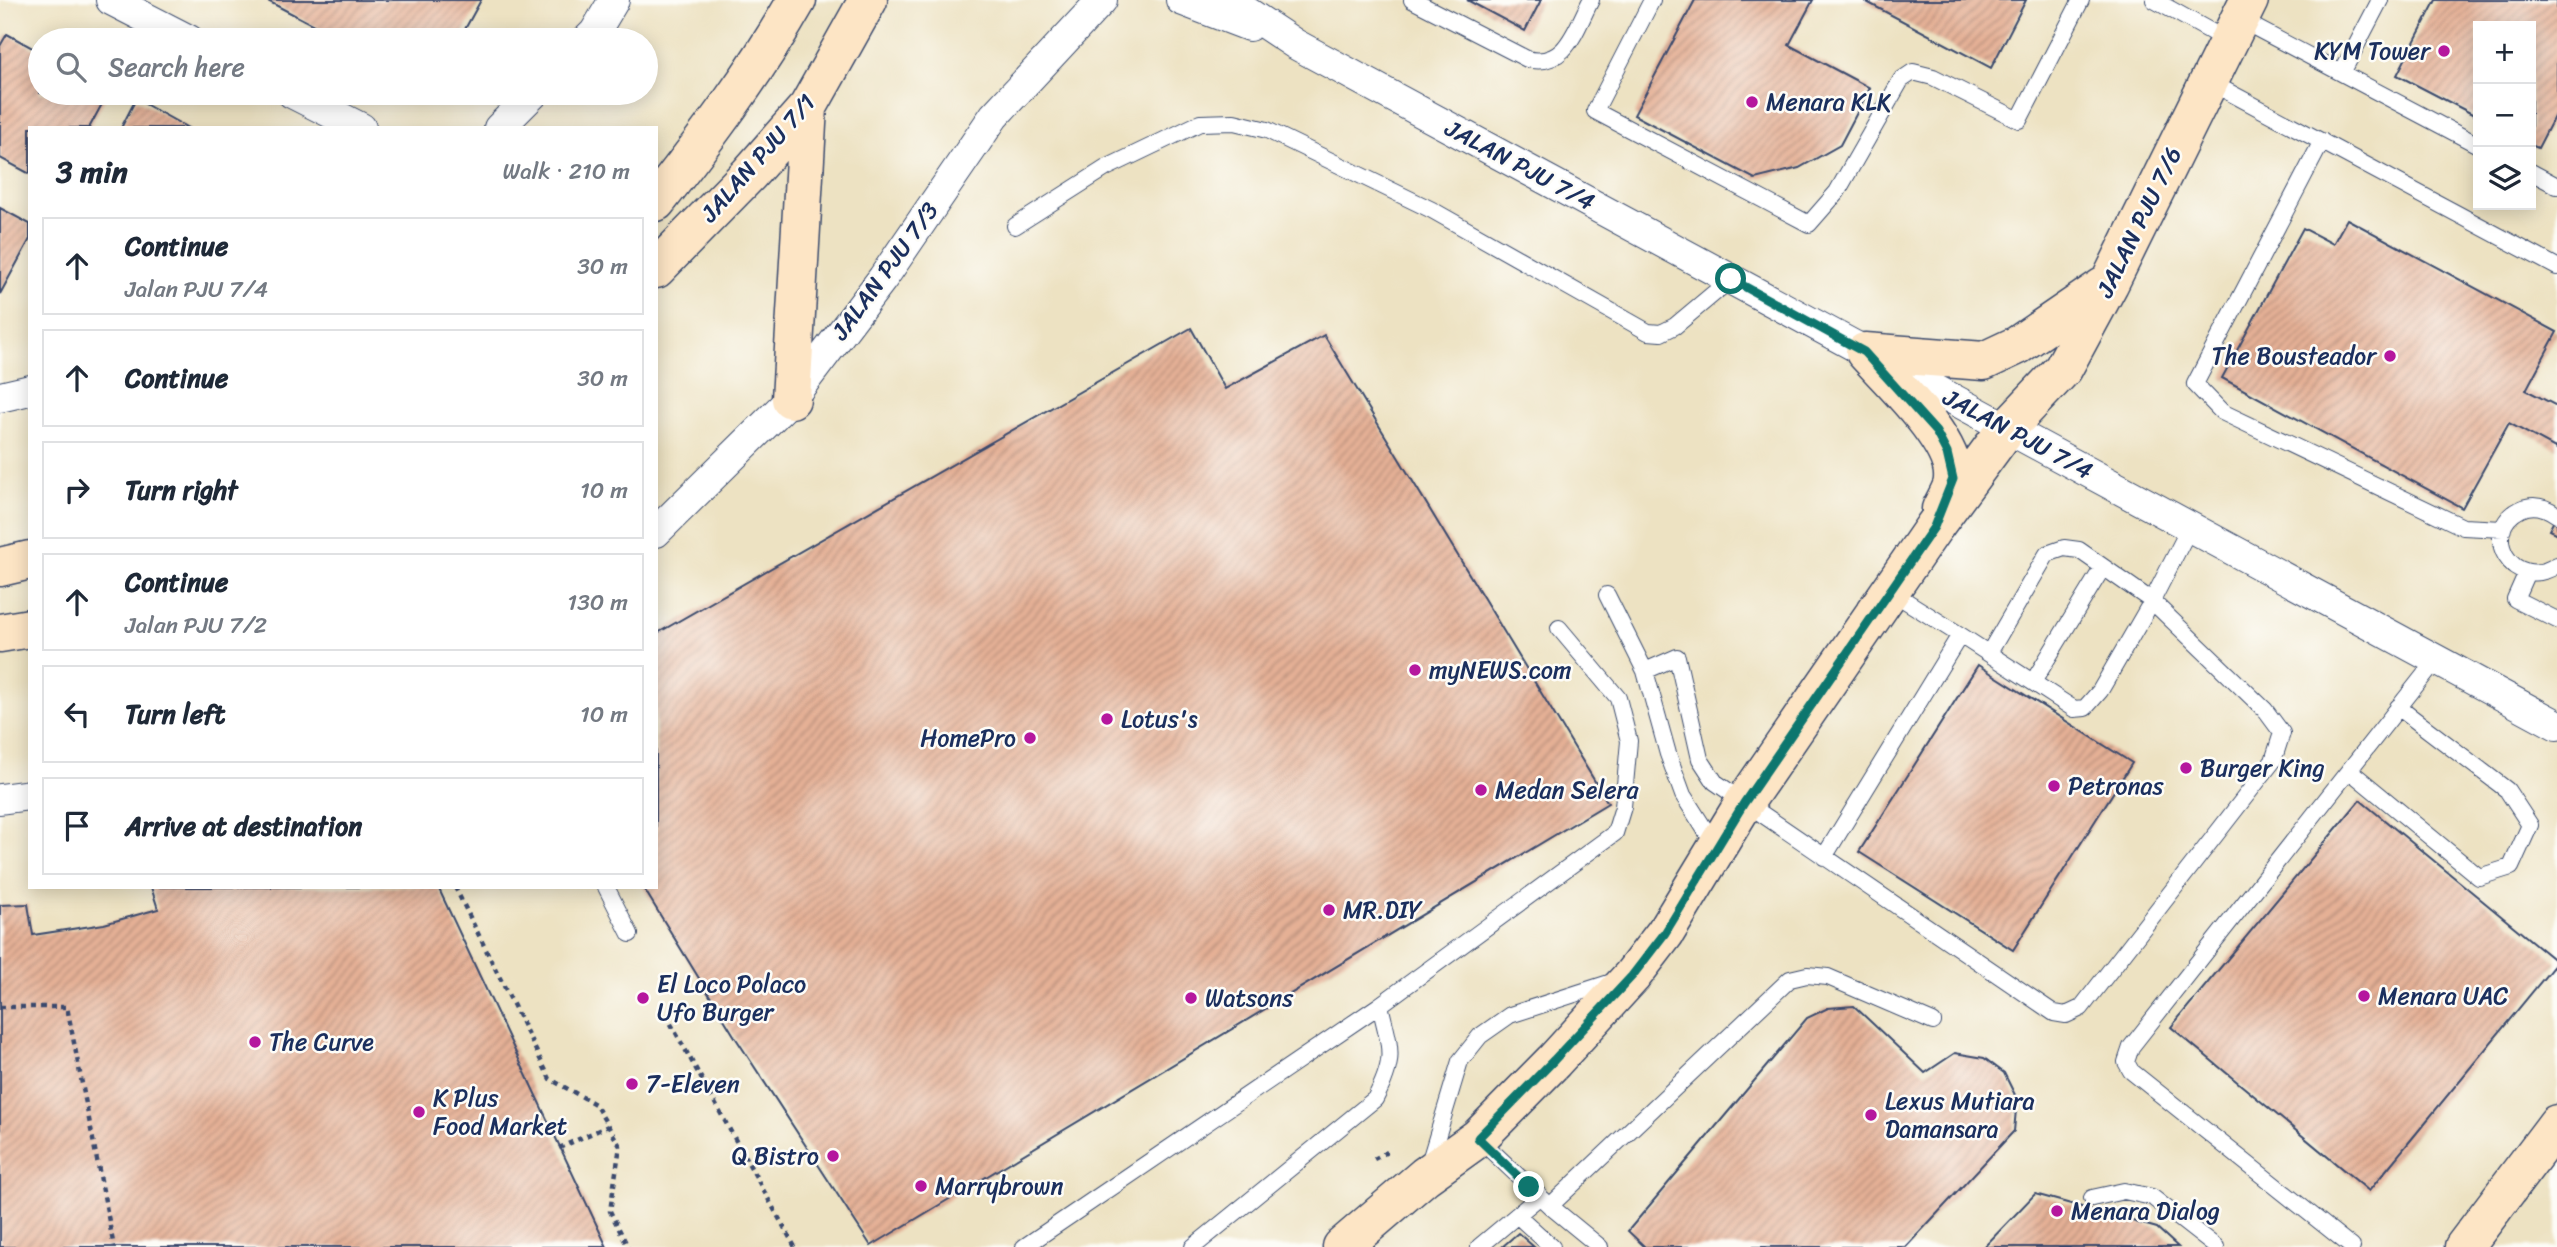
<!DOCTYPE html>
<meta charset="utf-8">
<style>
:root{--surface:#fff;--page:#f2f2f3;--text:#1f2937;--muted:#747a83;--line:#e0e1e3}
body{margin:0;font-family:Sriracha,sans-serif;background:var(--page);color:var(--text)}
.controls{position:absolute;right:21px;top:21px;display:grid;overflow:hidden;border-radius:0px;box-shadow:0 4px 18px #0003}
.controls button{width:63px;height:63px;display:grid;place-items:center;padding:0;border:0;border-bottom:2px solid var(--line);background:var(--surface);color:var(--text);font:35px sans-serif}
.stop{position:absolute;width:21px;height:21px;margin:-16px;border:5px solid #0f766e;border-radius:50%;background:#fff}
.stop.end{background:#0f766e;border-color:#fff;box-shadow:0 2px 7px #0008}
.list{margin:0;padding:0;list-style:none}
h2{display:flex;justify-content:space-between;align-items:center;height:91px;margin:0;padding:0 28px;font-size:30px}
h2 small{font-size:23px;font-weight:400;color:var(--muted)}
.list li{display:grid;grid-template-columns:46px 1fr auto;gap:21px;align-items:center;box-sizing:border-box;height:98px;margin:0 14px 14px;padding:0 14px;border:2px solid var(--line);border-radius:0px}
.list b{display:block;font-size:26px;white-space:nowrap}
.list p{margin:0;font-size:23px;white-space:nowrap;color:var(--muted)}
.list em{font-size:23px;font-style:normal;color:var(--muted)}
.icon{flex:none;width:38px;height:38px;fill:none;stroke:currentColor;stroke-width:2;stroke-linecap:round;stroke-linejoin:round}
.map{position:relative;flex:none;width:2557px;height:1247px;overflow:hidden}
.search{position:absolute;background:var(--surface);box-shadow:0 4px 18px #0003;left:28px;top:28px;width:630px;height:77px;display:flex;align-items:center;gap:18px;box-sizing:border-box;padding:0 24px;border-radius:38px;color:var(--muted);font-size:26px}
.panel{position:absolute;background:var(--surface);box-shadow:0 4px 18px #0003;left:28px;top:126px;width:630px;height:763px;border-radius:0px}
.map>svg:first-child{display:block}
.building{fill:url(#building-hatch)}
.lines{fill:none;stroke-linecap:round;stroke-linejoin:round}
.lane-casing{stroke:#3a4a6d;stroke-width:18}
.street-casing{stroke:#3a4a6d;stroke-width:32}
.secondary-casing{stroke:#3a4a6d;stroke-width:41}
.path{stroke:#3a4a6d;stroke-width:4.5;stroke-dasharray:5 5;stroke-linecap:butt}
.lane{stroke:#fff;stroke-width:16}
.street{stroke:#fff;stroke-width:30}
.secondary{stroke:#fde5c5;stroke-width:38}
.route{stroke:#0f766e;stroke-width:9}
.poi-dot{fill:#b5179e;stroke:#fdfcf7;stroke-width:2.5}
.labels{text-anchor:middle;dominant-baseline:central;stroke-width:5;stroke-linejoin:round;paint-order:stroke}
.poi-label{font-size:24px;fill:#1b2f5e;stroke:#fdfcf7;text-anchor:start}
.street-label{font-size:24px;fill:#1b2f5e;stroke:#fdfcf7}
</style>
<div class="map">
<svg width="2557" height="1247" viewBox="0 0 2557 1247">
<defs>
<pattern id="building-hatch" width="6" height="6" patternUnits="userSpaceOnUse" patternTransform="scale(1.75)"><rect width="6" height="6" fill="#e5b095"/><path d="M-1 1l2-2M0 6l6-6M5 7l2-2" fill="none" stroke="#b9907d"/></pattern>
</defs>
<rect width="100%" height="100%" fill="#fdfcf7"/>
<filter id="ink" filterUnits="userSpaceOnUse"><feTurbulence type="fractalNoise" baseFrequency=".0143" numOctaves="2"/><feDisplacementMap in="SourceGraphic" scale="14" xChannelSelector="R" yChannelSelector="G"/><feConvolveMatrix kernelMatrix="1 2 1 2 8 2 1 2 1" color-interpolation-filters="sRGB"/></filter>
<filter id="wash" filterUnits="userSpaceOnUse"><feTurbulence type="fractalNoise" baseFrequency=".00686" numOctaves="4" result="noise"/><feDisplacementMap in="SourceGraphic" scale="28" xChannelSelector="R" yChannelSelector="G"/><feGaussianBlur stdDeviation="1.57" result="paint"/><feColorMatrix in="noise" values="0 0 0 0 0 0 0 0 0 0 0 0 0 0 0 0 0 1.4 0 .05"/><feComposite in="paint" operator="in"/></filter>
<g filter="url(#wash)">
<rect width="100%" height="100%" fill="#ede2c2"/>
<g id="blocks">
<path class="building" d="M266,0h215l-22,40h-117z
M1467,0h74l-16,31z
M1695,0h118l-24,45 81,43 -30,57 -41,23 -44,11 -121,-64z
M1863,0h163l-35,68z
M2436,0h121v111l-19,37 -7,-3v-119h-53v91l-81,-42z
M7,34l33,18v41h68l-19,35h-59v46l-30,-16v-112z
M136,99l52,29h-67z
M0,208l30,16v15l-30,55z
M2347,219l210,113 -31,58 31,16v43l-48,-26 -47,85 -240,-130 81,-150 30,16z
M1191,328l34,61 99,-54 284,468 -737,443 -136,-209 -92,-150h13v-253z
M2557,515v19l-8,-4z
M1978,665l154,98 -119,187 -154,-98z
M2360,800l197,162 -188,229 -198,-164z
M151,887h287l169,360h-607v-342l28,-1 5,31 71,-11 54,-15z
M1854,1006l71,67 30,-20 29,5 20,15 13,26 -3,32 -108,116h-261l-17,-16 179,-213 21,-10z
M2035,1194l122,34 21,19h-194z
M1518,1233l16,14h-32z"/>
</g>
</g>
<g filter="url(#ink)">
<use href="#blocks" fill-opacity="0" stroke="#3a4a6d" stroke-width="2"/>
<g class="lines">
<defs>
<path id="lane" d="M1412,0l115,59c39,10 49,-31 64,-59
M1652,0l-57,111 214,113 28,-32 64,-112 12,-8 20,5 86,43 62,-120
M2154,0l74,41
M2239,19l239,126
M2342,73l38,-73
M2208,81l349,186
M2322,141l-127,243 27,28 241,115 40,2
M2531,172l26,14
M1015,226l91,-58 94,-45 34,-1 33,8 165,80 216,122 13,1 14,-7 56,-47
M2557,515c-11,-8 -23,-12 -36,-6 -44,22 -8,85 36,56
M2527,572l-12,27 42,21
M1607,595l38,76 23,83 15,41 33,52
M1960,635l114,74 11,-1 15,-17 52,-90 -73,-51 -15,-2 -17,6 -58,99
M1645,671l32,-14 23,102 15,23 339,231 12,2 15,-7 192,-247 9,-28 -17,-23 -113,-109 38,-74
M2033,682l70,-115
M2349,770l130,107 32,-10 19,-42 -23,-35 -109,-83
M1824,857l136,-222 -70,-44
M606,887l24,47
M1478,1138l72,68 50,41
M1428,1167l32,-106 20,-25 30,-21 105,-34
M2092,1198l32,-7 28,6 64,50
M1550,1206l240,-227 17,-4 21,2 105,45
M1517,1215l35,32
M1024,1247l356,-242
M1193,1247l182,-148c22,-42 15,-50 5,-94l235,-172 8,-26 6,-66 -11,-43 -59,-70
M1479,1247l61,-51
M2352,1247l-221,-176 -5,-9 5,-15 305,-387"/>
<path id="street" d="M111,0l78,40
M1181,0l68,26
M1229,0l66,44 1262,681
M587,40l8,-8 19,-32
M292,93l69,35
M499,128l35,-35
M0,397l30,-7
M656,532l135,-133 92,-121 111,-162 108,-116
M0,799l30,-4"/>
<path id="secondary" d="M656,202c51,-65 100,-130 141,-202
M656,269l93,-95 59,-67 60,-107
M1865,352l119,9 34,-16 85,-58
M1865,352c24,27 91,89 88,127 0,9 -8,21 -12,30
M791,399l17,-292
M0,567l30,-7
M0,633l30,-5
M1342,1247l83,-71 53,-38 76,-77 78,-85 33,-43 79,-130 190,-276 73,-99 56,-59 46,-85 140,-284
M2464,1247l93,-123"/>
</defs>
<use href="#lane" class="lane-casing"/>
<use href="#street" class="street-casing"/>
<use href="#secondary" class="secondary-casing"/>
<path class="path" d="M455,887l95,192 45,25 25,42 -10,65 18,36
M0,1007h67l47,240
M666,1015l129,232
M559,1148l49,-22
M1374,1159l17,-9"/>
<use href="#lane" class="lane"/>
<use href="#street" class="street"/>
<use href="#secondary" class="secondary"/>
</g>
</g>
<g class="lines" filter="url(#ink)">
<path class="route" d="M1529,1187l-51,-49 76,-78 78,-84 33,-43 79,-130 190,-276 19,-48 -6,-26 -11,-21 -72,-80 -133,-73"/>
</g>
<g class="poi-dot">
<circle cx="2444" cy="51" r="7"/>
<circle cx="1752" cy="102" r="7"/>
<circle cx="2390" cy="356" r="7"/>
<circle cx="1415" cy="670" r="7"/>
<circle cx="1107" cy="719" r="7"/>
<circle cx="1030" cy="738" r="7"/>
<circle cx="2186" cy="768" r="7"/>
<circle cx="2054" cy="786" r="7"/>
<circle cx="1481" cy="790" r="7"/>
<circle cx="1329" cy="910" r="7"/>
<circle cx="2364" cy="996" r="7"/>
<circle cx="643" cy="998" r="7"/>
<circle cx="1191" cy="998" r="7"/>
<circle cx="255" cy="1042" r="7"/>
<circle cx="632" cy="1084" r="7"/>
<circle cx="419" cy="1112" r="7"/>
<circle cx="1871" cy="1115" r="7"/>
<circle cx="833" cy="1156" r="7"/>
<circle cx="921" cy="1186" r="7"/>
<circle cx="2057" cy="1211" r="7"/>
</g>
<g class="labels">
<g class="poi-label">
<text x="2430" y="51" text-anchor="end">KYM Tower</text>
<text x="1766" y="102">Menara KLK</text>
<text x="2376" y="356" text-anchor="end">The Bousteador</text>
<text x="1429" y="670">myNEWS.com</text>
<text x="1121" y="719">Lotus's</text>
<text x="1016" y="738" text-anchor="end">HomePro</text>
<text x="2200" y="768">Burger King</text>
<text x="2068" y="786">Petronas</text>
<text x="1495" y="790">Medan Selera</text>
<text x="1343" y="910">MR.DIY</text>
<text x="657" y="984">El Loco Polaco<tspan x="657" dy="28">Ufo Burger</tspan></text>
<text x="2378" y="996">Menara UAC</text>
<text x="1205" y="998">Watsons</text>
<text x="269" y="1042">The Curve</text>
<text x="646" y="1084">7-Eleven</text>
<text x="433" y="1098">K Plus<tspan x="433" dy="28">Food Market</tspan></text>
<text x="1885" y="1101">Lexus Mutiara<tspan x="1885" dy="28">Damansara</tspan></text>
<text x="819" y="1156" text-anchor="end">Q Bistro</text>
<text x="935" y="1186">Marrybrown</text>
<text x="2071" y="1211">Menara Dialog</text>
</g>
<g class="street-label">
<text transform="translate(758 158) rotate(-49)">JALAN PJU 7/1</text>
<text transform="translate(1520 165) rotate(28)">JALAN PJU 7/4</text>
<text transform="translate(2139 222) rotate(-64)">JALAN PJU 7/6</text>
<text transform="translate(885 271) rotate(-54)">JALAN PJU 7/3</text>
<text transform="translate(2018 434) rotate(28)">JALAN PJU 7/4</text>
</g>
</g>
</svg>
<div class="controls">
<button>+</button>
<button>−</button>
<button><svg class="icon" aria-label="layers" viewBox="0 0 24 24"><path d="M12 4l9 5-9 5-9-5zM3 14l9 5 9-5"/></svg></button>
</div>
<div class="stop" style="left:1731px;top:279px"></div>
<div class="stop end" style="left:1529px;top:1187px"></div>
<div class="search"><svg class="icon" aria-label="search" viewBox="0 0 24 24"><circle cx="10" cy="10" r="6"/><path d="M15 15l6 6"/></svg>Search here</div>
<section class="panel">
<h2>3 min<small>Walk · 210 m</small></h2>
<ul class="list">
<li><svg class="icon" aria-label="ahead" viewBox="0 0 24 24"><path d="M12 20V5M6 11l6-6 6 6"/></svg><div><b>Continue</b><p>Jalan PJU 7/4</p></div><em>30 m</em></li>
<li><svg class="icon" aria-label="ahead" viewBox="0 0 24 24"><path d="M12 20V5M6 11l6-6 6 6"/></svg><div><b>Continue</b></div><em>30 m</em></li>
<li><svg class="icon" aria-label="right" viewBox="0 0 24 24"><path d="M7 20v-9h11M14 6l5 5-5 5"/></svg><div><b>Turn right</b></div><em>10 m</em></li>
<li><svg class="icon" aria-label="ahead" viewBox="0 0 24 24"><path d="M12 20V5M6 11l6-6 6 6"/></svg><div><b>Continue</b><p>Jalan PJU 7/2</p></div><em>130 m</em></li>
<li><svg class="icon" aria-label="left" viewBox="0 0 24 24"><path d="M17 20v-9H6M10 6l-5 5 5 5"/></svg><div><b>Turn left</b></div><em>10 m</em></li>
<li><svg class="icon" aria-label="arrive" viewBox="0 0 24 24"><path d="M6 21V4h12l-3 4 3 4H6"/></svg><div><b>Arrive at destination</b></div></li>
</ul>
</section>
</div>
